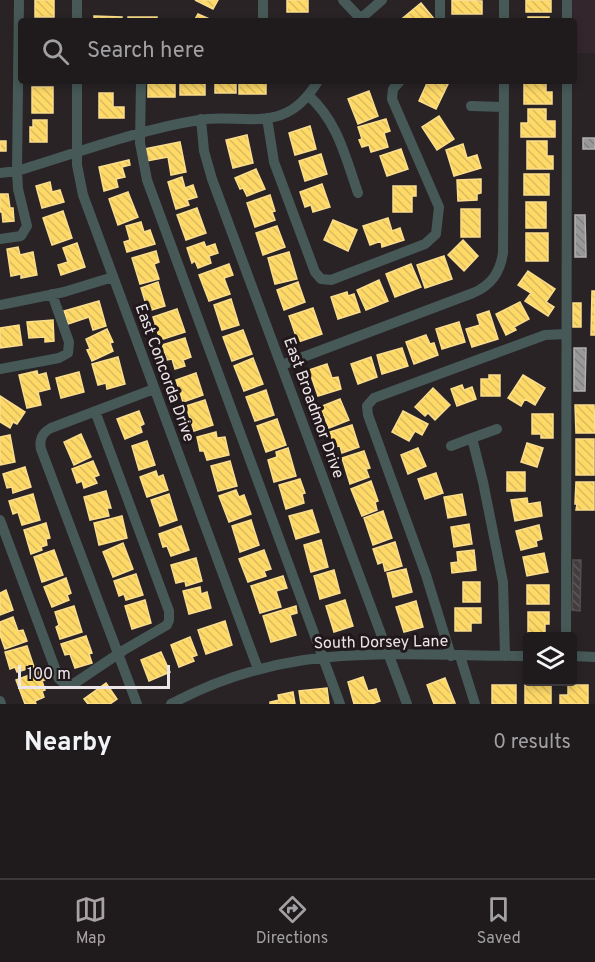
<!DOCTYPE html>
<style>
:root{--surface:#1f1a1c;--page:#2c2729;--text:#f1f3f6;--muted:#a1a1a3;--line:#3c383b;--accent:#a8a2a5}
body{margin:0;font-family:Overpass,sans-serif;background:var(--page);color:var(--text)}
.controls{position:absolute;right:18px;bottom:18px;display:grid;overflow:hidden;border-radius:6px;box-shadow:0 3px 9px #0003}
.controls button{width:54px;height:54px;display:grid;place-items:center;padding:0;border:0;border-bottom:2px solid var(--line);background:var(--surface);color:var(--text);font:30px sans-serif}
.scale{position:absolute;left:18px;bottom:15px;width:152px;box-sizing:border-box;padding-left:6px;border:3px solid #ede6e9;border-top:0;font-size:16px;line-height:21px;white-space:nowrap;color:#ede6e9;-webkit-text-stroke:4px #21181c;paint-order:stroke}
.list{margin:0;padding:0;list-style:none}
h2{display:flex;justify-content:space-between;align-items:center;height:78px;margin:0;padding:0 24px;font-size:26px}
h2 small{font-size:20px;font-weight:400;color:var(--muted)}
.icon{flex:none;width:33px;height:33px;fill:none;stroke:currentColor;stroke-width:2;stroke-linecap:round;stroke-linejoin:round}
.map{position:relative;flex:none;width:595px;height:704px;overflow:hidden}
.search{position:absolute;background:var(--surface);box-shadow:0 3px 9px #0003;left:18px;right:18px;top:18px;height:66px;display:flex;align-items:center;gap:15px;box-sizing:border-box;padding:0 21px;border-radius:6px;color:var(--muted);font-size:22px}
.sheet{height:174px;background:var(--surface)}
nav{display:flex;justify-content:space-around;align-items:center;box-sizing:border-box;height:84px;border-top:2px solid var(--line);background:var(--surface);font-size:16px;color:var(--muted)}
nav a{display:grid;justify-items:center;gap:3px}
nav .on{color:var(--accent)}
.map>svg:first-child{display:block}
.built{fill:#34262d}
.homes{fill:url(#homes-back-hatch);stroke:#fadd8d;stroke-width:1.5}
.industry{fill:url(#industry-back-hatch);stroke:#b2b0b1;stroke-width:1.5}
.building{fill:url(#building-back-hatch);stroke:#534e50;stroke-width:1.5}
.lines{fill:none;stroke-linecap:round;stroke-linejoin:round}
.minor{stroke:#465957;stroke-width:10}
.labels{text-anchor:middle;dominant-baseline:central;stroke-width:6;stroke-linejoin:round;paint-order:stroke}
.street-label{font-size:16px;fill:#ede6e9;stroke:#21181c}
</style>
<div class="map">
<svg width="595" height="704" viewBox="0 0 595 704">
<defs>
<pattern id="homes-back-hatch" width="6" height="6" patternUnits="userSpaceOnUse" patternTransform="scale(1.5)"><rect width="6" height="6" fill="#ffd966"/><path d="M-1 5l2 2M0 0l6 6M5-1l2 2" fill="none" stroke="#dabb60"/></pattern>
<pattern id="industry-back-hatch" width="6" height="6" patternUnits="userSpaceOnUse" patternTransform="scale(1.5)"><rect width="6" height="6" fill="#999"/><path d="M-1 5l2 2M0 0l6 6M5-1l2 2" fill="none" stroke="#808080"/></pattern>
<pattern id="building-back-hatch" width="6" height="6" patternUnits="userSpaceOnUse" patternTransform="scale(1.5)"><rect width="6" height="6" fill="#423e3f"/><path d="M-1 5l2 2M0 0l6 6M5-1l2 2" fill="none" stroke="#5e5a5b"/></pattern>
</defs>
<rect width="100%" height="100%" fill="#292326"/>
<path class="built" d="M572,0h23v53h-21z"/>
<path class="homes" d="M35,0h19v17h-19z
M195,0h23l-5,9z
M287,0h21v12h-21z
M452,0l30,1v13h-30z
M526,0h25v12h-25z
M421,3l14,17 -30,1 -2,-3z
M198,14l16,7h-20z
M94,16l28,1v4h-28z
M128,17h29v4h-29z
M528,17h21v4h-21z
M148,81h27v16h-27z
M180,81h25v14h-25z
M215,81h21v12h-21z
M239,81h27v13h-27z
M428,81h14l6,3 -12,25 -17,-8z
M524,82h22v10h6v12h-28z
M32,87h21v26h-21z
M369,91l9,25 -20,8 -10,-25z
M99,93h14v14h11v11h-25z
M528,109h18v12h9v16h-34v-14h7z
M439,116l15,23 -17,11 -15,-23z
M386,119l4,12 -6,2 4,14 -17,5 -2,-7 -7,2 -3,-7 3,-1 -4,-12z
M33,120h14v22h-17v-15h3z
M310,126l6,23 -21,6 -6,-22z
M247,135l6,28 -20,5 -7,-28z
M0,141h6v10h-6z
M527,141h20v15h6v13h-26z
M180,142l6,30 -15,3 -3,-18 -21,4 -3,-12z
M463,144l4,14 10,-3 4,13 -27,8 -8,-26z
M401,149l7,20 -21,7 -7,-20z
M321,154l6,20 -22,7 -6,-20z
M129,160l1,5 -8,2 3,10 -9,2 2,8 -14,4 -5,-24z
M256,169l9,20 -18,7 -4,-8 -3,1 -5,-11z
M524,174h25v21h-25z
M182,177l3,11 8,-3 4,12 -10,3 2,5 -13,4 -8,-27z
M481,179v14l-4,1v6l-19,1 -1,-21z
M50,182l2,10 8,-2 4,12 -22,6 -6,-22z
M322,184l8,23 -17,5 -2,-7 -6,2 -5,-15z
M393,186h23v10h-4v16h-19z
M128,192l10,25 -20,8 -9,-26z
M0,194h8l2,14h3l1,13 -11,1 -1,-10h-2z
M270,195l5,16 -3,1 3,8 -20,7 -8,-24z
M526,202h20v26h-20z
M197,208l9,25 -20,7 -9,-25z
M461,209h19v28h-19z
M63,211l9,27 -20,7 -9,-27z
M388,218l4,13 8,-3 4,12 -22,7 -1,-6 -11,4 -7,-19z
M333,220l24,10 -9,21 -24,-11z
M141,222l3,10 6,-2 5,14 -28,8 -3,-10 6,-2 -4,-14z
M277,226l8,21 -22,8 -7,-22z
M526,233h22v28h-22z
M463,240l15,16 -14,15 -16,-16z
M204,242l2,5 9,-3 3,9 -9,3 2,7 -13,5 -3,-7 -3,2 -5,-15z
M77,243l8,24 -24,8 -3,-10 10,-3 -5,-14z
M18,247l2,8 13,-3 4,23 -16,3v-4l-10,2 -4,-27z
M156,251l3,11 -5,2 5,15 -19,5 -8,-26z
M289,252l8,27 -22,5 -7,-26z
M444,256l8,23 -27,9 -8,-23z
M229,264l4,11 -9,3 6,16 -21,7 -10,-26z
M411,264l10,23 -26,10 -9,-23z
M528,271l27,18 -9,13 8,5 -6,9 -23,-15 6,-8 -13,-8z
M379,280l9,21 -22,9 -9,-20z
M158,282l7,24 -17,5 -7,-23z
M298,282l7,20 -21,8 -7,-20z
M592,291h3v44h-4z
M347,292l1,4 6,-2 6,18 -22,7 -7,-22z
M231,299l8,26 -17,5 -8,-25z
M99,301l7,25 -13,4 -4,-13 -21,7 -4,-13z
M520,302l9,17 -15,8 2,3 -10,5 -10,-21z
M573,303h8v24h-8z
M313,308l9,26 -24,8 -9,-26z
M177,309l8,23 -25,8 -7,-23z
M489,311l9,28 -26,8 -6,-18 14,-4 -3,-10z
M53,320l1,21 -9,1v-5l-16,1 -2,-16z
M459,322l6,20 -23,7 -6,-20z
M19,325l3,20 -22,3v-20z
M107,329l6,13 -3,1 3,8 -21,10 -5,-11 3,-1 -4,-10z
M243,330l9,24 -20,7 -9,-24z
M426,335l4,9 4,-1 4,12 -24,9 -8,-22z
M185,338l6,19 -8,3 2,6 -10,3 -3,-10 -5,1 -5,-15z
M402,348l6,18 -26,8 -5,-19z
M118,357l7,27 -18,5 -1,-6 -8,2 -6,-21z
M371,357l6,20 -19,7 -7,-20z
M253,358l10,26 -19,7 -10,-25z
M327,364l5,14 6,-1 3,12 -23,7 -9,-26z
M37,371l1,4 8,-2 4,16 -12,3 3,13 -14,3 -8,-33z
M79,372l5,20 -23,6 -5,-20z
M196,373l7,22 -20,7 -7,-22z
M489,375h11v21h-19v-17h8z
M523,375l22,13 -10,17 -10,-6 -4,7 -13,-8z
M462,385l2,5 8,-3 4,12 -19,7 -6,-17z
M433,388l17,17 -15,15 -7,-7 -3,3 -10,-9z
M266,390l8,25 -19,6 -9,-24z
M0,396l25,16 -8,12 -4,-2 -3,6 -10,-6z
M340,399l9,21 -20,8 -9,-21z
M205,400l8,25 -19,6 -8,-25z
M575,405h19l1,28h-19z
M139,411l5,13 -4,2 2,6 -17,7 -8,-20z
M403,411l25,13 -6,11 -7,-4 -6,10 -17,-9z
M532,414h21v24h-12v-4h-9z
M277,419l9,26 -20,7 -9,-26z
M352,425l7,22 -17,6 -2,-7 -6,1 -4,-15z
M216,432l1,6 8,-1 4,18 -22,5 -3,-9h-4l-3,-14z
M81,434l10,23 -17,8 -10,-23z
M10,435l5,27 -15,3v-28z
M576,439h18v36h-18z
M147,441l8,24 -16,5 -7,-24z
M527,443l16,5 -6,19 -16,-5z
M288,448l8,28 -22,6 -6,-22 9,-3 -1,-5z
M418,448l8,18 -18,8 -7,-19z
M364,451l6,17 -4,1 3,8 -19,7 -8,-26z
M93,461l6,14 -5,2 3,6 -13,5 -2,-7 -5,2 -5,-14z
M230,461l7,25 -19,5 -7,-25z
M25,467l6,20 -18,6 -1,-6 -5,1 -4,-14z
M156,471l2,6 5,-2 5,15 -21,7 -7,-20z
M507,472h18v19h-18z
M436,473l7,20 -18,6 -7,-20z
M300,479l5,14 -3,1 2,9 -18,6 -7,-24z
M371,481l7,20 -3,1 2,8 -15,6 -11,-27z
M576,482h18v28h-18l1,-6h-2z
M236,490l3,7 5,-2 7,19 -22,8 -10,-26z
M106,491l5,17h-4l2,8 -19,4 -6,-23z
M33,494l7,26 -18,5 -4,-13 -5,2 -4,-13z
M169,494l8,26 -17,6 -9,-26z
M462,494l4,21 -18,3 -4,-21z
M527,498l1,6 12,-2 2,14 -27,5 -4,-21z
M312,510l7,22 -23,7 -7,-23z
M383,511l9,27 -19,7 -9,-27z
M122,516l5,22 -28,7 -5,-22z
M251,520l8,25 -19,7 -8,-26z
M46,523l4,15 -4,1 1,6 -6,2 1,3 -11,4 -7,-24z
M469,524l3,20 -18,3 -3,-20z
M539,525l3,14 -6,2 1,5 -16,4 -5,-19z
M181,526l8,24 -18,6 -4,-10 -4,1 -4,-13z
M321,540l7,27 -17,5 -7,-27z
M395,542l7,24 -17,5 -2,-9 -5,2 -5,-15z
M123,543l10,26 -20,8 -10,-25z
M54,550l9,25 -21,7 -8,-25z
M264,550l7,19 -7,2 2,5 -18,6 -9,-23z
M474,550l2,20 -24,3 -1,-10 7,-1 -1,-10z
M544,553l4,19 -21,4 -4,-19z
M196,558l6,23 -16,5 -1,-5 -9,2 -5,-18z
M406,569l6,23 -19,5 -6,-24z
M334,570l6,23 -20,6 -6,-23z
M136,574l7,21 -17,5 -2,-6 -5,2 -5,-15z
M283,576l4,12 -11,3 5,16 -21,6 -9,-27z
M66,578l5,15 -4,2 2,5 -17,7 -8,-20z
M463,582h17v20h-17z
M527,585h22v19h-22z
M200,587l1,7 6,-2 4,16 -22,6 -6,-23z
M6,590l7,20 -13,5v-22z
M145,600l6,23 -19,6 -7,-23z
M345,600l8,26 -19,6 -8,-26z
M416,601l7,26 -19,5 -8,-25z
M74,606l8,26 -22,7 -4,-12 3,-2 -4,-13z
M296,606l1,7 -7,2 6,20 -25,7 -8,-26z
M455,608h26v15h-10v8h-16z
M528,612h21v12h-4v9h-17z
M13,617l5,14 5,-1 4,11 -22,8 -5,-14v-13z
M225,621l7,24 -26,9 -8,-24z
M86,636l6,17 -3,1 3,9 -17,5 -5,-14 -5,1 -4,-11z
M190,637l7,18 -5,2 2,4 -15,6 -8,-22z
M27,646l7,21 -17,5 -2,-5 -5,2 -5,-17z
M161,652l9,20 -21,9 -8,-21z
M43,670l4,9 -5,2 3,9 -3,1 2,6 -9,4 1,3h-11l-9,-24z
M363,677l5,14 8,-2 4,12 -8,3h-18l-6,-22z
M445,678l10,25 -21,1 -7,-19z
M106,683l11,16 -7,5h-22l-4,-5z
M492,685h24v19h-24z
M525,685h26v19h-26z
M568,685h20v19h-28v-9h8z
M327,688l2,16h-28l-2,-13z
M293,692l2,12h-25v-2l9,-2 -1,-5z"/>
<path class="industry" d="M583,138h12v11h-12z
M575,215h10l1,42h-11z
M574,348h12l-1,43h-11z"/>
<path class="building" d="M573,560h8l-1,51 -8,-1z"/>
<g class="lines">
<path class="minor" d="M343,0l17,18
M504,0v21
M77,21v-21
M263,21v-21
M358,21l24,-21
M440,21v-21
M567,21v-21
M77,81v84l6,30 175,474
M141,81l-1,62 7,37 193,524
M308,95c30,27 37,61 50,98
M471,106l33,1
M267,118l7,44 41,110 6,7 10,1 94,-36 11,-10 3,-27 -47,-108 1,-10 7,-8
M201,119l3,32 8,28 195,525
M0,173l17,-2c60,-18 120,-41 182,-51 27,-5 56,4 82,-5 17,-6 28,-19 37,-34
M0,239l21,-3 6,-10 -9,-37 -1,-18 2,-171
M0,305l64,-13 49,-15
M282,365l191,-72c19,-8 27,-21 30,-40l1,-172
M0,369l59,-11 9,-5 1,-11 -17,-48
M497,429l-25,9 11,44 20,100 2,74
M451,446l21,-8
M0,520l59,159c5,5 9,6 16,4l49,-33 43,-25 2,-5v-9l-74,-200
M566,636l1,-555
M451,656l-25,-81 -58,-160 -1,-9 7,-8 171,-63 21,-1
M460,656l15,48
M572,656l23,1
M0,701l1,3
M137,704l-96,-255c-2,-10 1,-16 10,-21l103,-39
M171,704c41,-22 87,-37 133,-44 71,-10 152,-4 224,-4"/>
</g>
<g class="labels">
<g class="street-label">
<text transform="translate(164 373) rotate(70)">East Concorda Drive</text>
<text transform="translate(313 408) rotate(70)">East Broadmor Drive</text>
<text transform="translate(381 643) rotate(-1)">South Dorsey Lane</text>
</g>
</g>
</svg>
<div class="controls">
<button><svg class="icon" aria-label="layers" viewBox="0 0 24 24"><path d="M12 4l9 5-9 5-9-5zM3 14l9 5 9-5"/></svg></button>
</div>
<div class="scale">100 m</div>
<div class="search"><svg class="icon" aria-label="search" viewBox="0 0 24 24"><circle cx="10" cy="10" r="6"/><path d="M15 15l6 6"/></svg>Search here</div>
</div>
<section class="sheet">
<h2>Nearby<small>0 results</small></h2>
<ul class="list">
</ul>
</section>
<nav>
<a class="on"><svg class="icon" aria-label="map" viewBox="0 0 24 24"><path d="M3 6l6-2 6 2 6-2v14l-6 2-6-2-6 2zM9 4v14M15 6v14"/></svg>Map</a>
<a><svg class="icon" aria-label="directions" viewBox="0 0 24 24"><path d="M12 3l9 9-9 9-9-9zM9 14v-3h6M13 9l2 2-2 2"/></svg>Directions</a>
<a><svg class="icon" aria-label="saved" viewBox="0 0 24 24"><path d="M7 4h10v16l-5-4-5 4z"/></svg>Saved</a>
</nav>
